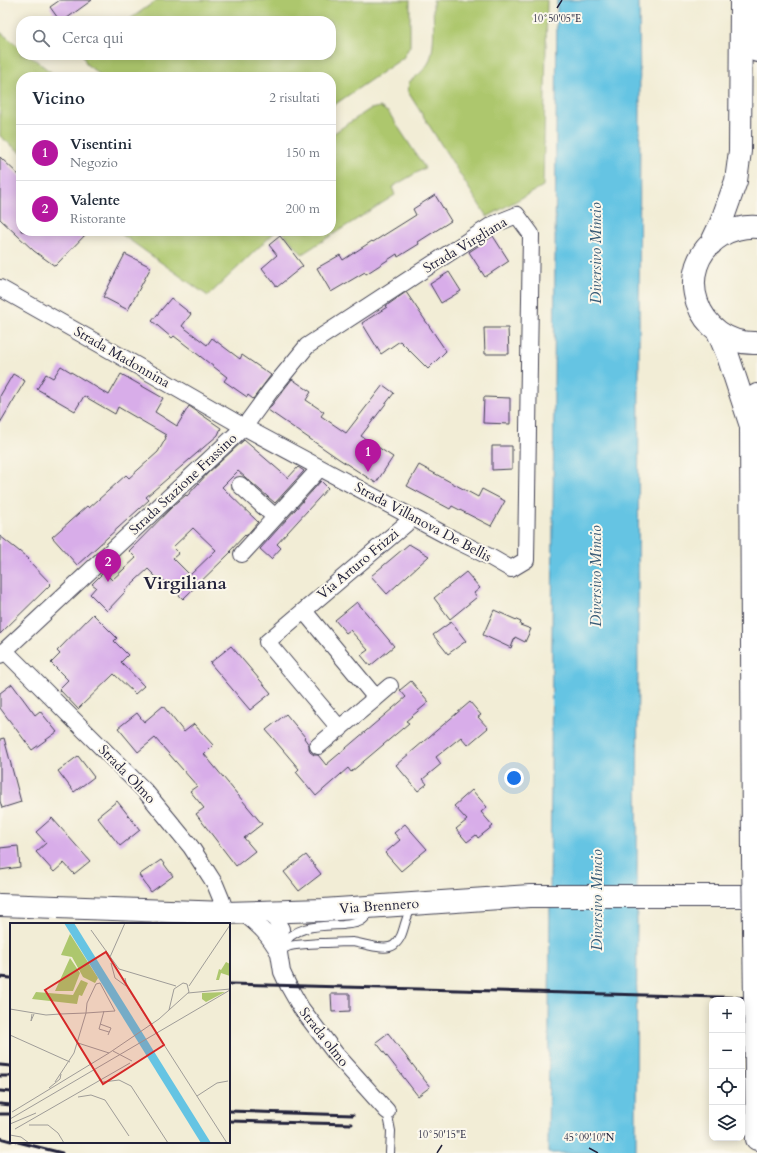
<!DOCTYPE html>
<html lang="it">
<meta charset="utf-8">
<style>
:root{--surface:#fff;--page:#f6f6f7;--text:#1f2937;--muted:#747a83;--line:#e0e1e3;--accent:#b5179e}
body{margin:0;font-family:Cardo,serif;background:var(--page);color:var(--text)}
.controls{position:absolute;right:12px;bottom:12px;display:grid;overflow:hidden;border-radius:8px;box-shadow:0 2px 10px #0003}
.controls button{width:36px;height:36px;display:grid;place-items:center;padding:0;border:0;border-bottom:1px solid var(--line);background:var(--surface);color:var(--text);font:20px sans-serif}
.you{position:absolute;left:514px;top:778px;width:14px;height:14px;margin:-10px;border:3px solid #fff;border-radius:50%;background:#1a73e8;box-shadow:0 0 0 6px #1a73e833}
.badge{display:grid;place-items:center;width:26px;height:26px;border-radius:50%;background:var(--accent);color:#fff;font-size:13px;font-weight:700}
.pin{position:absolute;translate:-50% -33px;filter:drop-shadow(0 1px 2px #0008)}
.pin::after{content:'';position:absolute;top:21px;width:14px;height:12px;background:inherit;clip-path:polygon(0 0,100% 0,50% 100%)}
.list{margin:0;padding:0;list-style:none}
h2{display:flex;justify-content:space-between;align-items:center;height:52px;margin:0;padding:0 16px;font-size:17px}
h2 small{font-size:13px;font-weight:400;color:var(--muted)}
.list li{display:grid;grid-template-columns:26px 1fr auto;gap:12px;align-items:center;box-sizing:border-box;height:56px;padding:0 16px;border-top:1px solid var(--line)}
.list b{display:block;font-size:15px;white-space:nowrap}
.list p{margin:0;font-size:13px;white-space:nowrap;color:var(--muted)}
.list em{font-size:13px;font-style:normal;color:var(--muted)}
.icon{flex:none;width:22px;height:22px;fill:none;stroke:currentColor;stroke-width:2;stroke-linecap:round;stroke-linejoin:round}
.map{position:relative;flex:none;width:757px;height:1153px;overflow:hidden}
.search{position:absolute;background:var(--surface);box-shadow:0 2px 10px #0003;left:16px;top:16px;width:320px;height:44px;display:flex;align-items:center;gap:10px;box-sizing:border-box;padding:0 14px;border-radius:16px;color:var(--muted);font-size:15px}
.panel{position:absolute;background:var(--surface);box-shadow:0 2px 10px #0003;left:16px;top:72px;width:320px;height:164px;border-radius:16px}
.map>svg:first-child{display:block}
.green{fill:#adc76d;stroke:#687454}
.water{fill:#65c4e3;stroke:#44738f}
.building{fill:#d8ade9;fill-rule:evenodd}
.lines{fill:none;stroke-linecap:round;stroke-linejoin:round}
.service-casing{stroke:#414052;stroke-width:10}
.minor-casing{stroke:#414052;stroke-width:18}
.primary-casing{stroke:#414052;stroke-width:24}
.service{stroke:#fff;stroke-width:8}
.minor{stroke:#fff;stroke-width:16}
.primary{stroke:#fff;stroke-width:22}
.rail{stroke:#22223b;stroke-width:3}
.primary-bridge-casing{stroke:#414052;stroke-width:24;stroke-linecap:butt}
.primary-bridge{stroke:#fff;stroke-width:22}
.ticks{fill:none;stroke:#22223b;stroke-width:1.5}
.labels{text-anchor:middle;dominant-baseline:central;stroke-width:4;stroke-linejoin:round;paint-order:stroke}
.street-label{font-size:14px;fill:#22223b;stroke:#fbf7ec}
.water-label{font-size:15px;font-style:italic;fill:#395b76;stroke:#fbf7ec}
.district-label{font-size:18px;font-weight:bold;fill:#22223b;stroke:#fbf7ec}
.inset-road{fill:none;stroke:#9f9c98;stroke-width:1}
.view{fill:#d62828;fill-opacity:0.15;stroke:#d62828;stroke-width:2}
.inset-edge{fill:none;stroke:#22223b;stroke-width:2}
.ticks-label{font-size:10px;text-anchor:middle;fill:#22223b;stroke:#fbf7ec;stroke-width:4;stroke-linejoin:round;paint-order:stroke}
</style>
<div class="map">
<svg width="757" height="1153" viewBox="0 0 757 1153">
<rect width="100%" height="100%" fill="#fbf7ec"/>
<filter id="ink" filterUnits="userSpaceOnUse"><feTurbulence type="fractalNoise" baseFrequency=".025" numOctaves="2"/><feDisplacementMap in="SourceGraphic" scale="8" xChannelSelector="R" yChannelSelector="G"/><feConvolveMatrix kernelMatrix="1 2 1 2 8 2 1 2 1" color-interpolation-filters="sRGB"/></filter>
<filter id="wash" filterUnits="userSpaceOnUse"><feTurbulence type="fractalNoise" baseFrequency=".012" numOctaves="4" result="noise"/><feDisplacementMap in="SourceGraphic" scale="16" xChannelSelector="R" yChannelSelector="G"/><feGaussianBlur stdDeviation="0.9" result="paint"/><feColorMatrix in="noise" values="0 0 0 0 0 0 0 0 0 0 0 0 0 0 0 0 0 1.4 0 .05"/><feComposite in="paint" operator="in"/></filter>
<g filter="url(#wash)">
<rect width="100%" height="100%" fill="#f2edd6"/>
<path class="green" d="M157,0h253v46l-7,12 -72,49v-30h-228l-17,-13 -3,-9h248v-34h-204z
M433,0h114l-4,186 -56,31 -79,-125 1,-10c8,-6 15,-11 20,-20 7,-16 4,-44 4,-62z
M0,32l21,16v7h8l28,22h-36v76l-21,-17z
M380,107l9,6 36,55 -33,19 3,8 -93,59 -20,-23h49v-96l39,-26z
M117,231h159l-68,65z"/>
<path class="water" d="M557,0h82l1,104 -4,1049h-88z"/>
<g id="blocks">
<path class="building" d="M60,0h32l-29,21h-3l-10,-14z
M0,157l21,20v54h68l-34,35 -21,-15 -34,-32z
M435,195l16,26 -33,21 1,2 -21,13 -1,-3 -31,20 -1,-2 -34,20 -14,-24 23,-13 3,5 29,-19 1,1 43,-27 -3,-6z
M280,236l23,30 -26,21 -15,-19 15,-13 -8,-10z
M493,236l16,25 -24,16 -16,-25z
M125,254l26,13 -23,43 -25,-13z
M449,272l12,19 -20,12 -11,-19z
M406,292l40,59 -18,18 -28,-28 -19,13 -19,-31 25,-16 -1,-1z
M171,298l20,16 -9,12 25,19 5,-7 28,21 2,-4 29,20 -18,24 -5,-4 -1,2 -23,-16 3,-4 -53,-41 -2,2 -20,-17z
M484,328h24l1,26h-24z
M61,366l48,29 12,-21 42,24 -8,14 22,14 12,-20 32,22 -3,7 -72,62 3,3 -72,65 -25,-28 35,-31 2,2 37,-33 3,3 29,-26 8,-14 -1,-1 1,-2 -48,-28 -3,7 -31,-18 -9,15 -38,-22 9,-15 7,4z
M13,374l12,7 -25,42v-27z
M292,379l19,13 -5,8 18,12 -3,4 25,17 37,-48 11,8 -33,43 32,21 -17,26 -37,-24 -71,-49z
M484,397l26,1v26l-27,-1z
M244,440l44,38 10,-11 6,4 -29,32 -37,-32 -16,16 36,35 -12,14 -1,-1 -15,16 1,1 -48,47 -22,-21 -2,2 -11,-11 -24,22 1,1 -18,19 -17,-17 6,-7 -4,-3 12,-12 8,8 24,-22 -7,-7 44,-45 13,-11 1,1 21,-23zM193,528l23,22 -26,25 -17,-17 6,-5 -6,-6z
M492,446h20v23l-20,1z
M419,465l59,32 4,-8 23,12 -14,25 -39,-20 -2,3 -43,-23z
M321,481l7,7 -51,56 4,4 -10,11 -11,-10z
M0,536l29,23 -1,1 23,24 -51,50z
M409,544l20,12 -42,38 -16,-18z
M466,572l14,16 -6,5 3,4 -27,22 -16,-21z
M357,602l37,44 -24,20 -9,-11 7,-5 -18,-20 -4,3 -11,-13z
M494,610l27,12 -1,3 11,4 -6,13 -10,-5 -4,11 -28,-13z
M93,614l24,24 -3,3 14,14 -7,7 23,24 -9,8 -21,-20 -36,35 -19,-20 9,-9 -17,-17 9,-9 -3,-3z
M451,622l15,19 -18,13 -15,-19z
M231,646l40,47 -21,17 -40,-47z
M411,681l18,21 -23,19 3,2 -58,49 -3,-4 -32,28 -20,-24 3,-3 -33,-39 20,-16 19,23 -1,1 5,7v3l1,4 4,3h4l8,10 80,-68 -6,-7z
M12,684l23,31 5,-4 17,21 -25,18 -32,-42v-15z
M470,702l11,13 -3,2 10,11 -20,17 -7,-8 -25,20 5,7 -18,15 4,5 -9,7 -22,-26z
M163,706l21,26 10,-8 19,21 -9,9 58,70 -18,14 11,13 -19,15 -40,-52 8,-6 -14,-17 7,-5 -42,-48 -17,14 -20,-24 19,-15 7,9z
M4,738l17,64 -19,6 -2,-7v-62z
M78,756l16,21 -20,15 -16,-21z
M472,790l15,17 -6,5 12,14 -15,12 -2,-3 -9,7 -11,-13 11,-9 -13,-14z
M117,801l23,29 -20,16 -23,-29z
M52,818l38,43 -16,13 -10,-11 -10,9 -18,-20 10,-9 -10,-11z
M405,824l22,25 -26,22 -16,-18 15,-13 -6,-7z
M18,846l2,21 -20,3v-22z
M306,855l15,19 -22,17 -15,-19z
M161,860l12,16 -22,16 -12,-17z
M331,994h19v17l-18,1z
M388,1033l42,54 -12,9 -42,-54z"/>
</g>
</g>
<g filter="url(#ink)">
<use href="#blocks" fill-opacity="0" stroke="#414052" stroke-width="1"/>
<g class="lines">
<defs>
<path id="service" d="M282,947c12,-23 40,-21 61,-22 6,-1 13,-1 18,-4 4,-2 7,-7 10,-11
M280,952c3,-3 6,-5 10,-6 10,-2 21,-2 31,-3 10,0 21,-1 31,-1 11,1 33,10 42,3 12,-9 9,-28 19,-38
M387,1111l4,20 -1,22"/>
<path id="minor" d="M0,288l101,57 143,82 207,111 39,19 21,12 15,-9 5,-326 -14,-19 -25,10 -185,121 -36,44 -27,37 -244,228
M240,485l35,32
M242,554l78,-86
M304,611l72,87 -58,48
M5,651l140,140 46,56 15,23 9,14 7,17 4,12
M376,698l14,-12
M340,729l-73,-87 146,-124
M267,911l7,6 7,12 -2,24 3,19 6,13 13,23 34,45 52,58
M243,913c16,12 26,22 36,40"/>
<path id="primary" d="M755,0l2,51
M757,227c-12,-1 -24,2 -35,8 -53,32 -25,111 35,108
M711,244l10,-21 15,-42 4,-30 1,-151
M718,332l10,24 22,67
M753,858l-2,-432 6,-31
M0,905l226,8 97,-3 207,-14h227
M756,1074l1,65"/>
</defs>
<use href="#service" class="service-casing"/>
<use href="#minor" class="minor-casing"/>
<use href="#primary" class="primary-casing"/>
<use href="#service" class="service"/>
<use href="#minor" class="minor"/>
<use href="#primary" class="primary"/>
<path class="rail" d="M0,977l11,1
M229,984l528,14
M0,1065l11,1
M0,1076h11
M0,1091l11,1
M0,1104l11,1
M229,1111l124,4
M0,1114h11
M229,1121l123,3
M0,1138l11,3
M18,1142l44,11"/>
<defs>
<path id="primary-bridge" d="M753,858l3,216"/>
</defs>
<use href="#primary-bridge" class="primary-bridge-casing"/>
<use href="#primary-bridge" class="primary-bridge"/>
</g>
</g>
<path class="ticks" d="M557,8l5,-8M589,1148l9,5M437,1153l5,-8"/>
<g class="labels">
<g class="street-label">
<text transform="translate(465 245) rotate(-31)">Strada Virgliana</text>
<text transform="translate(122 357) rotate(30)">Strada Madonnina</text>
<text transform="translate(183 484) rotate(-43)">Strada Stazione Frassino</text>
<text transform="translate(423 522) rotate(28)">Strada Villanova De Bellis</text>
<text transform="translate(358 564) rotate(-40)">Via Arturo Frizzi</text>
<text transform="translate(127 774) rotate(46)">Strada Olmo</text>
<text transform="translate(379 906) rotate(-4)">Via Brennero</text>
<text transform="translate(324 1037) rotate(52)">Strada olmo</text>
</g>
<g class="water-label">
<text transform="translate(596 253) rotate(-90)">Diversivo Mincio</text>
<text transform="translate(596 576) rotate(-90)">Diversivo Mincio</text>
<text transform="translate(597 900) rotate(-90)">Diversivo Mincio</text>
</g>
<g class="district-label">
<text x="185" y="583">Virgiliana</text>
</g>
</g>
<g transform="translate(10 923)">
<rect width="220" height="220" fill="#f2edd6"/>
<path d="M60,11l28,44 -3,5 -12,-6 -11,-20 -11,-2zM60,35l10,15 -7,18h-18zM216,39l4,2v12l-9,-3 -2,7h-3l3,-11 2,1zM71,57l7,3 -6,13 -3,-1 -2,9 -45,-5 4,-7 37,3zM215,69l-19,10 -4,-3v-6z" fill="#adc76d"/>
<path d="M54,0h10l137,220h-10z" fill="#65c4e3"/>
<path class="inset-road" d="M81,7l28,39 57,17M100,34l15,-34M101,40l4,15 11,8M115,55l2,9 100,156M179,63l41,-61M178,70l42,-4M0,86l36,6 14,-1 26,-1 29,-2 -15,-28 -4,1 -9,19 -1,10 -12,40 -19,29M94,88l-5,18 10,3M22,91l-1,7 3,-7M90,101l11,4 -3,7M0,112l60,27M68,120l31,10M103,128l19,10M93,159l16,-2 12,6 37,57M39,165l11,-9 1,-5M187,173l20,-13 11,-2M68,174l13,-2 14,5 24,36M2,189l97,-59 50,-34 30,-27 -2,-8 -4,-1 -9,6 -5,21M0,196l220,-129M0,201l26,-11M19,202h19l10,8 6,10M5,206l115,-66M0,212l11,2 8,6"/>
<path class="view" d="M96,29l58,93 -61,39 -58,-94z"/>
<rect width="220" height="220" class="inset-edge"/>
</g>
<g class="ticks-label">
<text x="557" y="22">10°50'05"E</text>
<text x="442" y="1138">10°50'15"E</text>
<text x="589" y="1141">45°09'10"N</text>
</g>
</svg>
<div class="controls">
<button>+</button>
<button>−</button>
<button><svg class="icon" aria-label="locate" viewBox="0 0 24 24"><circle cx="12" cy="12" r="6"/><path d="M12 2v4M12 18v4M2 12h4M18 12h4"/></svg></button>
<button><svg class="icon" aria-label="layers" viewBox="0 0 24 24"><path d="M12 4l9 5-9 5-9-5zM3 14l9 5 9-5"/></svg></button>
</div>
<div class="you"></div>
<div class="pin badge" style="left:368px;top:472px">1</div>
<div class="pin badge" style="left:108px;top:582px">2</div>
<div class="search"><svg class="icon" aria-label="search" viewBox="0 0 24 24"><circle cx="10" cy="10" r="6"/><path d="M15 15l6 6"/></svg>Cerca qui</div>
<section class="panel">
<h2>Vicino<small>2 risultati</small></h2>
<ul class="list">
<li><span class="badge">1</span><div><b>Visentini</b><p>Negozio</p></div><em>150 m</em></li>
<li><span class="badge">2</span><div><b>Valente</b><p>Ristorante</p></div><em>200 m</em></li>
</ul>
</section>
</div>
